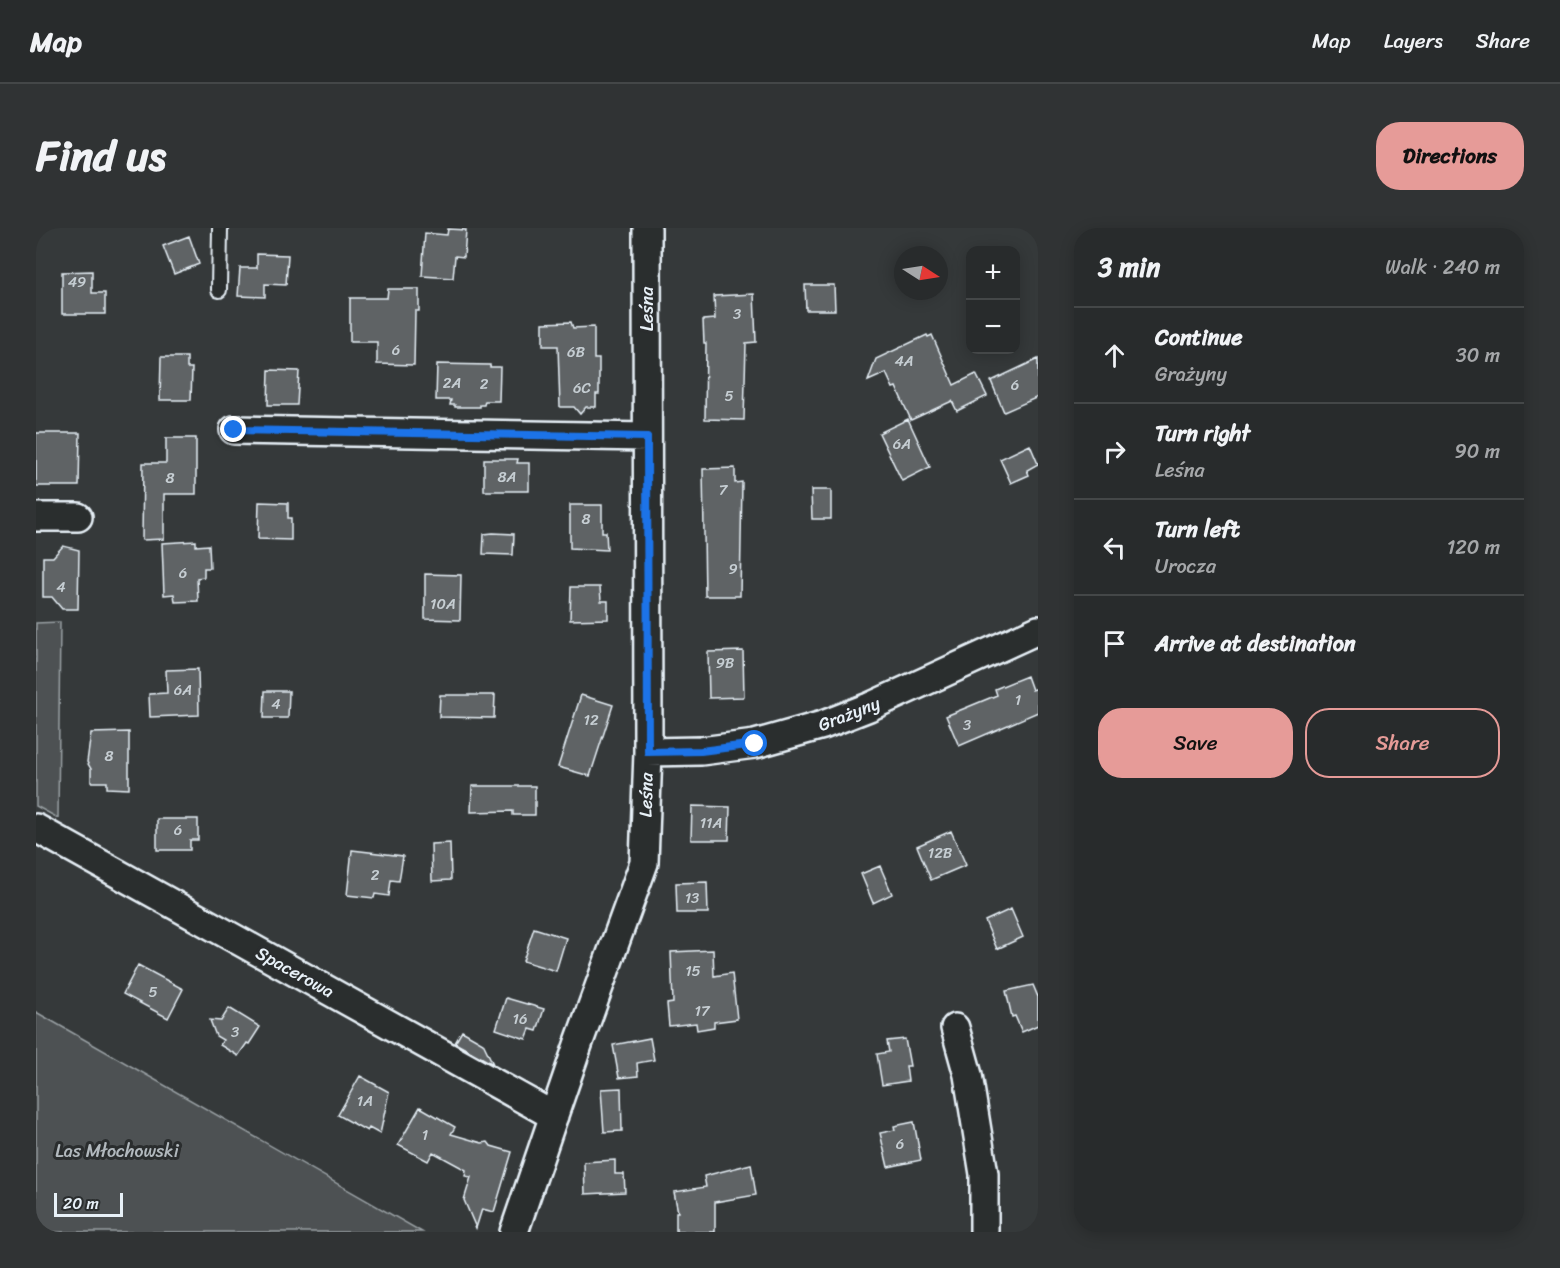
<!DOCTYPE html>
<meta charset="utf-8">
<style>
:root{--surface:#282b2c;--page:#303334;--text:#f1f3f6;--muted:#a5a7a9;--line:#444748;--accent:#e69b98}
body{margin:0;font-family:Sriracha,sans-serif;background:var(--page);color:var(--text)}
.controls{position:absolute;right:18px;top:18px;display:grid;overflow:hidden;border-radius:12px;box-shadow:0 3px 15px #0003}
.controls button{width:54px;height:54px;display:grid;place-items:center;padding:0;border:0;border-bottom:2px solid var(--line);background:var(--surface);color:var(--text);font:30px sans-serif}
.compass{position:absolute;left:858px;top:18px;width:54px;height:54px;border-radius:50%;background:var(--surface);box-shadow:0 3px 15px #0003;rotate:102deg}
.scale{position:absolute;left:18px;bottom:15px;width:69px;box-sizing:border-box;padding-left:6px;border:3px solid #e8f1f8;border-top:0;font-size:16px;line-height:21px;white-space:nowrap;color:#e8f1f8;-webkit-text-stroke:4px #2a2d2e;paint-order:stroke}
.stop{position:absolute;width:18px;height:18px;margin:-14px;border:4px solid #1a73e8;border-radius:50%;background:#fff}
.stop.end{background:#1a73e8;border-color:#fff;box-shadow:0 2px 6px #0008}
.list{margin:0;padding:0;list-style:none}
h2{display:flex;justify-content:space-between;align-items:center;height:78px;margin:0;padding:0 24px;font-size:26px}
h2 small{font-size:20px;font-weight:400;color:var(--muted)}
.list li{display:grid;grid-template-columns:39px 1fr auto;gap:18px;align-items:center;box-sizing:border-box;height:96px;padding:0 24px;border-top:2px solid var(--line)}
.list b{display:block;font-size:22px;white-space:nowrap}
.list p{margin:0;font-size:20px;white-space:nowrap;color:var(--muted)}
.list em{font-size:20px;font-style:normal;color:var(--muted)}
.actions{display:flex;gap:12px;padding:18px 24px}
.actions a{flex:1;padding:14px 0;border:2px solid var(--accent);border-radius:24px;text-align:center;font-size:21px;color:var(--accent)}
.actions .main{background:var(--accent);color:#111}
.icon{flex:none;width:33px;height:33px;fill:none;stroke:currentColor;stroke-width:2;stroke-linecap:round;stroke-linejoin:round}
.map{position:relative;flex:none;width:1002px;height:1004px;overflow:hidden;border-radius:24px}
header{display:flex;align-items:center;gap:36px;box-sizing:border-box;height:84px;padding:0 30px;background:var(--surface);border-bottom:2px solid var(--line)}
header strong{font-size:28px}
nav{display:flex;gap:33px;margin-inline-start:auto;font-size:21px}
.intro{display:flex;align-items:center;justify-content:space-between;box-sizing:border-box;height:144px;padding:0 36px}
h1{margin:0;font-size:42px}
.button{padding:15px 27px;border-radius:24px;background:var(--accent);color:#111;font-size:21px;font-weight:700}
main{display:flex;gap:36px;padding:0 36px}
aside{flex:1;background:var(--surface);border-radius:24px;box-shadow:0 3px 15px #0003}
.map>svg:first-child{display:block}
.green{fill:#4d5152;stroke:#9aa1a5;stroke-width:1.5}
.building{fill:#5f6365;stroke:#e8f1f8;stroke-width:1.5}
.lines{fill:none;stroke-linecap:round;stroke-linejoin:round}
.service-casing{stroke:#e8f1f8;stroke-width:18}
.minor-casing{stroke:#e8f1f8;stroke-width:32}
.service{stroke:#2a2d2e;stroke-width:14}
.minor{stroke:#2a2d2e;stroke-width:27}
.route{stroke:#1a73e8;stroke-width:8}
.labels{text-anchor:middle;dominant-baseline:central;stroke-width:6;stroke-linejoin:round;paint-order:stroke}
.number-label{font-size:15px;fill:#c6ced3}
.street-label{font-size:18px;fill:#e8f1f8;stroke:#2a2d2e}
.park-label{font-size:18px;fill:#b2b9be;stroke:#2a2d2e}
</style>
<header>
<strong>Map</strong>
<nav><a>Map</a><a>Layers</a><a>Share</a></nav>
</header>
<div class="intro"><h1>Find us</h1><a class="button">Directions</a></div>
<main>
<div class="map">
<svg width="1002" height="1004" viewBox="0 0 1002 1004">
<rect width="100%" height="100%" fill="#35393a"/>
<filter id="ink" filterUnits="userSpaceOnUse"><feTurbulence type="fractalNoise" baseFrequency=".0167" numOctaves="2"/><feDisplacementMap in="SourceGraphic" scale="12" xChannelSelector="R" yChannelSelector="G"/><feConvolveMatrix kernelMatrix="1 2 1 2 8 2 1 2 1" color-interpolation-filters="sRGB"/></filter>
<g filter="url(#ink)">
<path class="green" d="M24,394l-2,196 -22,-12v-183z
M0,784l386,220h-386z"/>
<path class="building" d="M412,1l18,1 -2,27 -9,-1 -2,22 -31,-2 3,-43 22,2z
M153,8l10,28 -25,10 -11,-28z
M221,26l31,1 -2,30 -21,-1v13l-27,-1 2,-28h17z
M56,43v22h13v21h-43v-42z
M769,57h29l1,25h-29z
M352,61h31v22h-4l-1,54 -37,-1v-22h-27v-44h37z
M718,66l2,48 -10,1 -2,77 -39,-1 1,-76h-2l-1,-23 12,-1 -1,-23z
M535,94l2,6 21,-1v32h5v35h-3v13h-10l-6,7 -6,-7h-14l-2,-61h-15v-23z
M891,107l1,2 4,-2 22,50 22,-11 11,22 -30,15 -5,-10 -41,19 -15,-33 -3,1 -7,-15 -18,8 8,-22z
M125,129h26v11h5l-1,32h-31z
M1002,131v38l-34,15 -13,-31z
M401,136l53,1v2h10l-1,34h-14l-1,4h-4v2h-25v-2h-5l1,-5h-15z
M233,142l30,1 -2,34h-29z
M872,191l22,48 -28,14 -23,-48z
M0,205h44l-1,53h-43z
M130,210h30v56h-32v45l-22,1 1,-77h23z
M994,217l8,19 -11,6 2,5 -18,8 -11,-24z
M448,231h34l-1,4h12v28h-45z
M699,240v15l7,-1 -2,114h-35l-2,-127z
M775,262h20v29h-19z
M223,274l29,1v15h3v22l-33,-1z
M534,277h32v27h4l1,18 -37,-2z
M457,305l21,1 -1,21 -30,-1 1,-20z
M160,313v5l13,-1 1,23h-6v9l-7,1 1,23 -23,1 -1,-8 -10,1 -2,-52z
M27,318l16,4 -1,59h-16l-10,-12h-9v-40h10z
M389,346l36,1 -1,45 -35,-1z
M535,359h29l1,14h7v18l-38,1z
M707,423l1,46 -35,1 -1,-46z
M162,441l1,46 -49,2 -1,-23 18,-1 -1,-23z
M991,448l5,14 6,-2v24l-79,34 -13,-30 51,-21 -2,-6z
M229,463h24l-1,27h-24z
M404,467h55l-1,23 -55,-1z
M545,467l32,10 -23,71 -32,-9z
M93,504v57l-22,-1v-6h-16v-13l-4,-7 4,-29z
M436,558h63v29h-22v-4l-42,1z
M656,578l38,1 -1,33h-38z
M121,591h41v21h-8v10h-33z
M915,603l15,34 -35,15 -14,-34z
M414,615l1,37 -19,1 -1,-37z
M316,622l51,6 -4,25 -8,-1 -2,16 -14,-2 -1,4 -27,-3z
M844,638l12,28 -19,9 -12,-29z
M671,654l1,31h-31l-1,-30z
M975,681l12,28 -26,12 -12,-28z
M498,700l32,10 -10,33 -33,-10z
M677,722l1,26 18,-3 5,46 -23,3v5l-17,3 -1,-7 -27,3 -2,-22 6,-1 -2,-51z
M102,737l45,24 -15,29 -45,-24z
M997,757l5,12v28l-16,7 -7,-16 -3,1 -6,-26z
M470,770l38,11 -7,22 -7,-2 -4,10 -30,-10z
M193,780l31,19 -11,17 -2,-1 -9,13 -18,-11 3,-5 -7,-4 -6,-16 11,1z
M426,803l21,12 10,21 -38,-21z
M614,810l4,22 -17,3 1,13 -19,2 -6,-33z
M869,811l5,27h-4l2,15 -26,4 -5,-31 12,-2 -2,-11z
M324,848l29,16 -9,42 -11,-6 -2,3 -29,-16z
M585,860l1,43 -18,1 -3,-43z
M384,879l35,20 -4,7 31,9 6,-1 3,4 21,6 -18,60 -12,-3 -6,19 -12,-28 7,-23 -6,-1 1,-6 -33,-18 -5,9 -30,-16z
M878,894l7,38 -33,7 -8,-34 15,-3 -1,-4z
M579,932v14h9l1,18 -40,2 -1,-32z
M715,936l5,31 -41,7v30h-39v-20h2l-4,-20 32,-5 -2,-11z"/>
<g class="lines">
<defs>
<path id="service" d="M183,62l1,-62"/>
<path id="minor" d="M198,202l413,7
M0,289h42
M612,524l53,-1 54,-7 68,-19 46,-18 169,-77
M0,600l518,288
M919,800l13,47 16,99v58
M478,1004l65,-190 65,-179 4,-111 -1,-524"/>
</defs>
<use href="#service" class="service-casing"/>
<use href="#minor" class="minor-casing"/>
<use href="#service" class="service"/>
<use href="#minor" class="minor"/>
</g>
</g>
<g class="lines" filter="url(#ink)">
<path class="route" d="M198,202l413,7 1,315 53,-1 54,-7"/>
</g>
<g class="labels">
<g class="number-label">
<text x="41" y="54">49</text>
<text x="701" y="86">3</text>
<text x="360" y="122">6</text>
<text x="540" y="124">6B</text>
<text x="868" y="133">4A</text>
<text x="416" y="155">2A</text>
<text x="448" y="156">2</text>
<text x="979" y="157">6</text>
<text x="546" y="160">6C</text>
<text x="693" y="168">5</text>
<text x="866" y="216">6A</text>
<text x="471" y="249">8A</text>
<text x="134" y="250">8</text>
<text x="687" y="262">7</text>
<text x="550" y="291">8</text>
<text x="697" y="341">9</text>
<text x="147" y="345">6</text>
<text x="25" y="359">4</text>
<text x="407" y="376">10A</text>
<text x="689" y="435">9B</text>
<text x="147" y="462">6A</text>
<text x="982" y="472">1</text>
<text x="240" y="476">4</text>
<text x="555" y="492">12</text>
<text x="931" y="497">3</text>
<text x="73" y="528">8</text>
<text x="675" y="595">11A</text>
<text x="142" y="602">6</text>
<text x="904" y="625">12B</text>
<text x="339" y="647">2</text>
<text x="656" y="670">13</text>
<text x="657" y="743">15</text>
<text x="117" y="764">5</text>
<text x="666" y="783">17</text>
<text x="484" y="791">16</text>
<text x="199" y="804">3</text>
<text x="329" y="873">1A</text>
<text x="389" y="907">1</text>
<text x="864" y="916">6</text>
</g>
<g class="street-label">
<text transform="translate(611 81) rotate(-90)">Leśna</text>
<text transform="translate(813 486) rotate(-21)">Grażyny</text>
<text transform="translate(610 567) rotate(-89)">Leśna</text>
<text transform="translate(259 744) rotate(29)">Spacerowa</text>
</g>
<g class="park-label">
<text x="81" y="923">Las Młochowski</text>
</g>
</g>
</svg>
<div class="controls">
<button>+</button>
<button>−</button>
</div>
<svg class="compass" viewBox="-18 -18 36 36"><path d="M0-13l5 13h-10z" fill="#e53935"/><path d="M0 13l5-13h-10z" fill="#a5a7a9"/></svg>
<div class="scale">20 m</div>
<div class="stop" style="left:719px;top:516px"></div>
<div class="stop end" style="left:198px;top:202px"></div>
</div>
<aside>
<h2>3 min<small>Walk · 240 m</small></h2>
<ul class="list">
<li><svg class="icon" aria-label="ahead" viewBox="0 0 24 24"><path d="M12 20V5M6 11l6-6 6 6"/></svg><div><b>Continue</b><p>Grażyny</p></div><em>30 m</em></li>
<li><svg class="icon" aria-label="right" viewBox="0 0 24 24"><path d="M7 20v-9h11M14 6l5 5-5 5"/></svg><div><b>Turn right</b><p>Leśna</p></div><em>90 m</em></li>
<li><svg class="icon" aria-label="left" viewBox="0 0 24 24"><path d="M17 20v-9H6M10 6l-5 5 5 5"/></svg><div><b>Turn left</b><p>Urocza</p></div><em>120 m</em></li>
<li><svg class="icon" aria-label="arrive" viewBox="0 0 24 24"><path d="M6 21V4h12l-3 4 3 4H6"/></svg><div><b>Arrive at destination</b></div></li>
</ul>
<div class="actions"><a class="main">Save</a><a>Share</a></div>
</aside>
</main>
